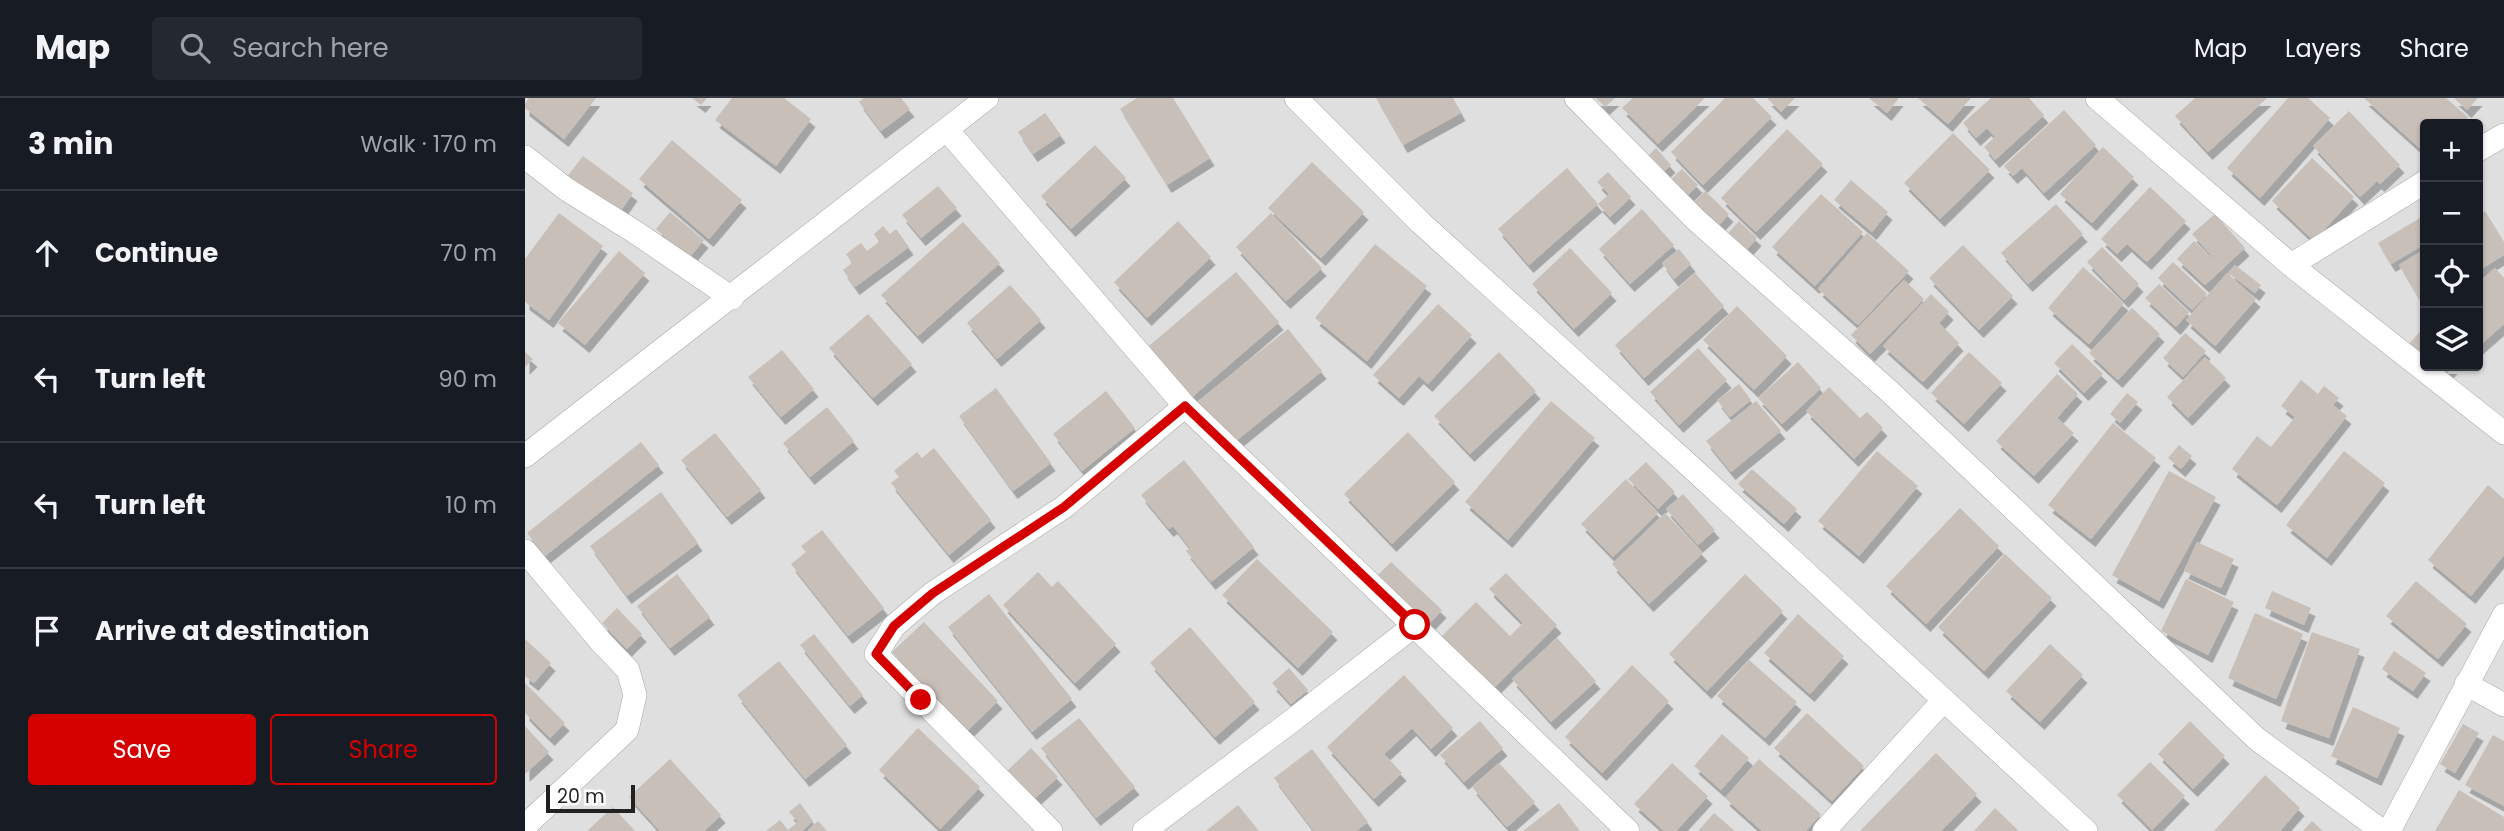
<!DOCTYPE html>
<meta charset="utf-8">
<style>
:root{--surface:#171b24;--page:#242831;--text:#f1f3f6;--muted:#9ea1a6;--line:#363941;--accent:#d40000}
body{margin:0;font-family:Poppins,sans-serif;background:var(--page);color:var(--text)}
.controls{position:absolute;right:21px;top:21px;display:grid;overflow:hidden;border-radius:7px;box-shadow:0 2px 5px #0004}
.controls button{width:63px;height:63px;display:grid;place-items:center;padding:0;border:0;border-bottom:2px solid var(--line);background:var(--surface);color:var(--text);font:35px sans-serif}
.scale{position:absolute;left:21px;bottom:18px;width:89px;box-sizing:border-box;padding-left:7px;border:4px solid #222;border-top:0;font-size:19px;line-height:24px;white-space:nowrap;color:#222;-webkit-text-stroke:5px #fff;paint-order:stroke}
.stop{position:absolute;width:21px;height:21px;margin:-16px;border:5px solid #d40000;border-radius:50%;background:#fff}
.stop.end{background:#d40000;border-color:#fff;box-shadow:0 2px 7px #0008}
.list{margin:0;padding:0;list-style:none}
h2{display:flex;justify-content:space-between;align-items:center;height:91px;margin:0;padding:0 28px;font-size:30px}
h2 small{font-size:23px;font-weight:400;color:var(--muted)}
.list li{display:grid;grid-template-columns:46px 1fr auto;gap:21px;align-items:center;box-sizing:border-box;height:126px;padding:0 28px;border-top:2px solid var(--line)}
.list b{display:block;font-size:26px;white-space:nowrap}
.list em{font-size:23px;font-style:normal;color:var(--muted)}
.actions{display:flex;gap:14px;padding:21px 28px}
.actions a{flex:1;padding:16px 0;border:2px solid var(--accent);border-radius:7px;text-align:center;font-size:24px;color:var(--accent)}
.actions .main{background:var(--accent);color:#fff}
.icon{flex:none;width:38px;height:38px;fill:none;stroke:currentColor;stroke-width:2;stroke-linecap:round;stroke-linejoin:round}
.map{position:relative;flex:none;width:1979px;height:733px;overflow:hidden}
header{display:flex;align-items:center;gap:42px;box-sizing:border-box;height:98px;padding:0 35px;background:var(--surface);border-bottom:2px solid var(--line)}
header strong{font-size:33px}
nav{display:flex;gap:38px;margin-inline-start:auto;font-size:24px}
.search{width:490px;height:63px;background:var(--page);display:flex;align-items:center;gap:18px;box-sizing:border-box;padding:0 24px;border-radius:7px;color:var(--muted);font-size:26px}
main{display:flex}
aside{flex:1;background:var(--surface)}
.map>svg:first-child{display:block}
.residential{fill:#e0dfdf;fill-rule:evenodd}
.building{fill:#c7bfb8;filter:url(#shadow)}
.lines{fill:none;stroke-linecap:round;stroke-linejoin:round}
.street-casing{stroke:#a9a9a9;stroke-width:24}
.street{stroke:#fff;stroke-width:23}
.route{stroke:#d40000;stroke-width:9}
</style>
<header>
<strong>Map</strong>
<div class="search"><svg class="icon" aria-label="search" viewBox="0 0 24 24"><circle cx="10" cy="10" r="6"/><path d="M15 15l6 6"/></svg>Search here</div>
<nav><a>Map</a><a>Layers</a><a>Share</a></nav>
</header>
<main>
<aside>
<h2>3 min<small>Walk · 170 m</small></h2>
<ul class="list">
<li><svg class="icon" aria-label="ahead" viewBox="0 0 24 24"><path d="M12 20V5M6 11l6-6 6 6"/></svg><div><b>Continue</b></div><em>70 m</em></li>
<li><svg class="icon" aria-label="left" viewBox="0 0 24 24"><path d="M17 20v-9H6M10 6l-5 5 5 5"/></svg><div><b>Turn left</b></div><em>90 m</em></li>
<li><svg class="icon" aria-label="left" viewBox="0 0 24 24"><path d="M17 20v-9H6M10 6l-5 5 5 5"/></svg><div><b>Turn left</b></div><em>10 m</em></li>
<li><svg class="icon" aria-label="arrive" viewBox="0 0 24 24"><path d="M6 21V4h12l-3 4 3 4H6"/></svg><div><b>Arrive at destination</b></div></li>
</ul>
<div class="actions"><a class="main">Save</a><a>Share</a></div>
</aside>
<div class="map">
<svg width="1979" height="733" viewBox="0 0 1979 733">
<defs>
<filter id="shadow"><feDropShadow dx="4.5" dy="8" stdDeviation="0" flood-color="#0004"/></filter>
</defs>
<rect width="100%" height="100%" fill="#f2efe9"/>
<path class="residential" d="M0,0h1979v733h-1979zM1900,26h53v242h-53z"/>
<path class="building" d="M4,0h67l-32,41 -39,-31v-4z
M167,0h15l-6,7z
M207,0h52l27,21 -35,47 -61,-46z
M339,0h37l9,11 -29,22 -22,-29z
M612,0h36l37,60 -43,27 -47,-76z
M851,0h77l8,15 -58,32z
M1071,0h19l-10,9z
M1108,0h72l-47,46 -36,-36z
M1200,0h28l19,19 -69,68 -32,-33z
M1242,0h28l-14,14z
M1344,0h30l-12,15z
M1393,0h53l-23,26z
M1466,0h38l15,17 -49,45 -11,-13 11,-10 -8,-9 -11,10 -13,-15z
M1670,0h72l-59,54 -33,-36z
M1763,0h20l22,20 -70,80 -33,-30z
M1839,0h82l22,19 -6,7h-37v29z
M1929,0h24l-11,12z
M1539,12l32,35 -52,48 -22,-25 -9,8 -9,-10z
M1824,13l51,54 -20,19 -3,-3 -17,16 -47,-51z
M520,15l16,22 -28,19 -15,-22z
M1262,31l36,35 -67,68 -35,-34z
M1428,35l37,37 -50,49 -36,-36z
M147,42l70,60 -33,39 -70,-60z
M570,47l31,33 -55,51 -30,-33z
M1578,49l31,30 -42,46 -32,-29z
M1131,50l15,17 -9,8 -15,-16z
M58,58l50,37 -15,22 -51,-38z
M1787,60l42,39 -40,44 -42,-40z
M787,64l52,50 -43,46 -53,-50z
M1042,70l31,36 -69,61 -31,-36z
M1157,71l16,16 -14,14 -16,-17z
M1083,74l23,25 -21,20 -12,-13 11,-10 -12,-12z
M1326,82l37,32 -16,20 -38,-32z
M413,88l19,22 -36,30 -19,-23z
M1625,89l36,34 -39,41 -20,-18 -10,10 -16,-15z
M1180,93l24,23 -14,15 -24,-23z
M1296,96l42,38 -48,54 -43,-39z
M1531,106l27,30 -55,50 -27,-31z
M1117,111l32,36 -44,39 -31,-35z
M1960,113l19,31v13l-26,16v-55z
M145,114l34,28 -15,18 -33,-29z
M34,115l44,33 -54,74 -24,-18v-43z
M746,115l51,55 -36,33 -50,-54z
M1690,116l30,34 -40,37 -28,-26 17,-18 25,23 -27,-30z
M1900,117v29l-34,20 -13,-21z
M653,123l33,36 -64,61 -33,-36z
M1214,123l18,17 -15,17 -18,-17z
M438,124l37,41 -82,73 -37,-41z
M358,128l7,8 6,-5 13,18 -54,40 -12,-17 9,-7 -6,-9 15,-11 6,8 12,-9 -5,-8z
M1342,135l42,38 -51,54 -40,-36z
M850,146l52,42 -60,75 -52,-43z
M1438,147l50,51 -34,34 -50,-52z
M1577,149l37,37 -15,16 -37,-38z
M1045,150l42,45 -38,36 -42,-45z
M1154,151l12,15 -17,15 -12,-16z
M1900,151v54l-2,2 -24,-40z
M94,153l26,22 -60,72 -27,-22z
M1648,164l34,32 -15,16 -34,-32z
M1710,167l26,20 -6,8 -27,-20z
M1558,169l41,36 -35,41 -41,-36z
M1970,170l9,10v46l-26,23v-64z
M711,174l43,50 -87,75 -43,-51z
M1170,175l29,33 -80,72 -29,-33z
M1702,175l29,26 -41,47 -29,-26z
M1379,182l20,19 -54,55 -19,-19z
M1634,186l30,28 -13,15 -31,-29z
M485,187l31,35 -44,39 -30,-36z
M1406,196l18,18 -10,11 20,20 -36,39 -40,-36z
M913,206l34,31 -44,49 -9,-8 -20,22 -26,-23z
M1212,208l50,50 -33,34 -51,-50z
M1607,210l28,26 -42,46 -29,-27z
M343,216l44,50 -39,34 -44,-50z
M1900,228v34l-17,-15z
M763,231l34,42 -91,74 -34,-43z
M1660,235l21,18 -23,26 -20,-19z
M1547,246l31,30 -19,19 -30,-30z
M1173,250l29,32 -48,45 -29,-33z
M257,252l32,39 -33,28 -33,-40z
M0,254l8,7 -8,8z
M974,254l37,39 -66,63 -36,-38z
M1444,254l33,31 -38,41 -33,-31z
M1680,259l21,21 -38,40 -21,-21z
M1273,264l23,26 -39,36 -24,-26z
M1907,268h21l-9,10z
M1532,276l21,20 -21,24 17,15 -40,43 -38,-35z
M1776,282l17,14 6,-8 15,12 -6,7 14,11 -70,89 -45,-36 25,-33 14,11 24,-30 -14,-11z
M1214,286l12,16 -21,17 -13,-17z
M1304,289l31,31 7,-6 16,16 -29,31 -48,-48z
M471,290l55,75 -38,28 -54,-75z
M581,293l29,37 -53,43 -29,-37z
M1602,295l11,9 -18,21 -10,-9z
M1026,303l44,37 -87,102 -43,-38z
M1231,303l25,30 -50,41 -25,-31z
M302,309l27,34 -44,36 -27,-34z
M1588,325l43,35 -65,81 -43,-34z
M883,334l47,50 -63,62 -48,-50z
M190,335l46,57 -34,27 -46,-57z
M116,344l18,23 -114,91 -18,-23z
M1654,347l13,11 -11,13 -13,-11z
M409,350l57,72 -42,35 -58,-72 8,-6 -5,-6 23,-19 5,6z
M1352,353l41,35 -59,70 -41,-35z
M1819,353l41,32 -58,75 -41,-33z
M659,362l70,87 -43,35 -25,-31 4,-3 -17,-22 -4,3 -28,-34z
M1121,364l29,30 -17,17 -30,-30z
M1227,371l45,40 -13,15 -46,-40z
M1644,373l47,26 -57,104 -47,-26z
M1101,381l32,34 -45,44 -32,-33z
M1963,387l16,14v56l-33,41 -43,-36z
M136,394l37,51 -71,53 -37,-50z
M1158,396l32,36 -17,15 -32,-36z
M1435,410l39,38 -73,78 -40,-38z
M1140,415l38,40 -54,51 -37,-40z
M297,432l62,78 -36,28 -57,-72 15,-12 -5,-6z
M1672,444l37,17 -13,29 -37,-17z
M1480,456l47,44 -68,73 -46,-44z
M732,461l76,73 -35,36 -76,-73z
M866,464l51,48 -16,17 -51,-49z
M513,474l14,15 6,-6 58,63 -41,39 -72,-78z
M981,475l51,52 -64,64 -52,-52 35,-35 34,34 13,-13 -34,-34z
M152,476l33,43 -40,31 -33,-42z
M1220,476l38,37 -76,80 -38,-37z
M1661,481l48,23 -26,53 -47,-24z
M1891,483l51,43 -29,35 -52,-43z
M1747,493l39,17 -7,17 -39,-17z
M464,496l83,105 -40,33 -84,-105z
M92,510l25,26 -15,15 -25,-26z
M1730,515l48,21 -27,65 -48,-21z
M1273,516l46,42 -34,38 -46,-41z
M399,524l74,79 -32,31 -74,-80z
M665,529l65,75 -40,35 -65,-74z
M1787,534l48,17 -31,89 -48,-17z
M289,536l49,61 -13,11 -50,-61z
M1032,540l39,43 -45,41 -39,-43z
M0,541l26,24 -17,20 -9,-7z
M1525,546l33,31 -43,47 -34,-31z
M1869,553l32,22 -13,18 -31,-22z
M1224,562l48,42 -32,36 -48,-42z
M254,563l68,84 -42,34 -68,-84z
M1107,567l37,36 -67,72 -37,-36z
M764,570l19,22 -17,14 -19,-21z
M879,577l49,53 -22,21 -19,-21 -28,26 18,19 -28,26 -47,-52z
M0,585l40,40 -15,15 -25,-25z
M1828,609l47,21 -23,50 -46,-22z
M1282,615l57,53 -32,35 -58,-53z
M554,620l56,69 -39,31 -55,-70z
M955,623l23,27 -39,34 -24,-27z
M1665,623l35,35 -32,33 -35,-35z
M1938,626l16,9 -24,40 -15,-9z
M0,628l24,26 -24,22z
M393,630l62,59 -40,42 -61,-59z
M1197,636l27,24 -28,32 -27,-24z
M1968,637l11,6v65l-39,-21z
M506,650l27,29 -25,23 -26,-29z
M787,651l56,73 -12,9h-42l-40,-53z
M1411,655l41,41 -36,37h-81z
M145,661l51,56 -17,16h-44l-31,-34z
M1234,661l62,55 -15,17h-44l-37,-33z
M1625,664l35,34 -33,34 -35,-35z
M974,665l36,39 -28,25 -35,-40z
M1147,665l36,33 -32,35h-12l-30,-27z
M1740,677l35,33 -20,23h-66z
M1934,692l45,27v14h-69z
M275,705l13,18 -11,10h-36l14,-11 8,10 10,-8 -9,-10z
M1034,705l21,28h-57z
M713,707l21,26h-53z
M88,709l22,24h-48z
M1470,710l24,23h-45z
M1189,715l21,18h-37z
M293,723l9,10h-20z
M1787,723l11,10h-20z"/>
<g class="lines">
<defs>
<path id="street" d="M771,0l125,125 271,245 394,363
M1051,0l119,121 194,172 368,348 125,92
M1572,0l194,167 213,168
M422,32l238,276 443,425
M1953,52l26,-15
M0,59l41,32 69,43 97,66
M1766,167l134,-83
M0,358l462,-358
M0,453l77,92 26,27 7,25 -8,35 -102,96
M1941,586l38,21
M526,733l-175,-177 18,-28 39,-33 131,-86 121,-101
M619,733l145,-108 126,-98
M1299,733l120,-131
M1864,733l115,-216"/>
</defs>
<use href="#street" class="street-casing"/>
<use href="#street" class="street"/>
</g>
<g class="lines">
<path class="route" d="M396,602l-45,-46 18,-28 39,-33 131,-86 121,-101 230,219"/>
</g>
</svg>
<div class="controls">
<button>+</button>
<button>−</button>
<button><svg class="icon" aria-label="locate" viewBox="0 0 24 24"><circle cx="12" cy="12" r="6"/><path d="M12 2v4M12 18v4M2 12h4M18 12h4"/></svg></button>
<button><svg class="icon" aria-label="layers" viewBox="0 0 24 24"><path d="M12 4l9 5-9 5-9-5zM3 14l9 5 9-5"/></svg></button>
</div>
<div class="scale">20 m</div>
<div class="stop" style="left:890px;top:527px"></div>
<div class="stop end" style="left:396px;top:602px"></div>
</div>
</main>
